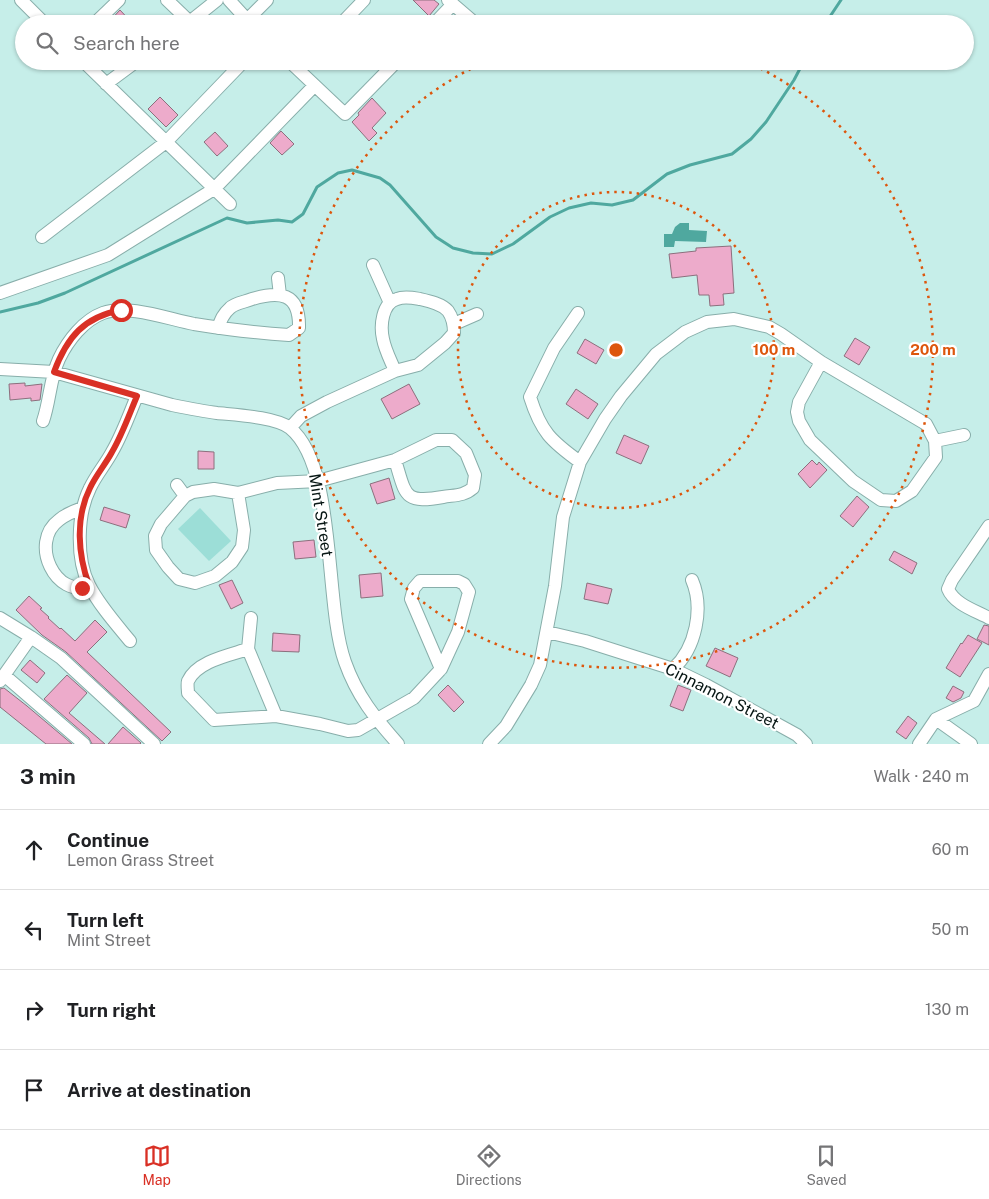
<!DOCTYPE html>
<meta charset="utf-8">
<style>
:root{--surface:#fff;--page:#f2f2f2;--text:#202124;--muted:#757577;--line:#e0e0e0;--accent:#d93025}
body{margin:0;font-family:"Public Sans",sans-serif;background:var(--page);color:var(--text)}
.stop{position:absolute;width:15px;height:15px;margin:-11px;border:4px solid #d93025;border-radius:50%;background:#fff}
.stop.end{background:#d93025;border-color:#fff;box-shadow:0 1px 5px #0008}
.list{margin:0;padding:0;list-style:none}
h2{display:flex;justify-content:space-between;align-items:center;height:65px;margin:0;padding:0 20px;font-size:21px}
h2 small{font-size:16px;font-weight:400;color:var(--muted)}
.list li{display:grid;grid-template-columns:32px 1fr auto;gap:15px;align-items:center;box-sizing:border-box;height:80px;padding:0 20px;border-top:1px solid var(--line)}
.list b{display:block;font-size:19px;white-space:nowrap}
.list p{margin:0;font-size:16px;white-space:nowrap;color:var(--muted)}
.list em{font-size:16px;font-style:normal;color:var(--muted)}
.icon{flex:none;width:28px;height:28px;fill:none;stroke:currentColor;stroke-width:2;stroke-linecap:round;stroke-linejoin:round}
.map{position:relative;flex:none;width:989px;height:744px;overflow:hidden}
.search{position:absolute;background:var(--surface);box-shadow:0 1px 4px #0004;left:15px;right:15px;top:15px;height:55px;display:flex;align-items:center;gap:12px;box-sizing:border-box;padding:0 18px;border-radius:28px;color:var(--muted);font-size:19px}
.sheet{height:385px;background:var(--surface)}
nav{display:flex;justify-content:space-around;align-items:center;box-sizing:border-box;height:70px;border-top:1px solid var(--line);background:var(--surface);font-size:14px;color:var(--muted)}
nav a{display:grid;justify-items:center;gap:2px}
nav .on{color:var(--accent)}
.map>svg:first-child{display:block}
.green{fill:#9cded7}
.water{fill:#4fa89f}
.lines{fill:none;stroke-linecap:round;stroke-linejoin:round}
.stream{stroke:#4fa89f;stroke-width:3}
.building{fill:#edabcb;stroke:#8c6f7d}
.minor-casing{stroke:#88aeaa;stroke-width:14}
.minor{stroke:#fff;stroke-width:12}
.route{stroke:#d93025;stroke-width:6}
.ring{fill:none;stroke:#dd560c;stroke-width:2.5;stroke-dasharray:2.5 5}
.labels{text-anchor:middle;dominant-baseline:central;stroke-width:4.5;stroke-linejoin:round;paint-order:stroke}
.street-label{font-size:16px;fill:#071614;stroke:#fff}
.centre{fill:#dd560c;stroke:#fff;stroke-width:2.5}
.ring-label{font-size:15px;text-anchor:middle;font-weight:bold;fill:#dd560c;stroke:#fff;stroke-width:4.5;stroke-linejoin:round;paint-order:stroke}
</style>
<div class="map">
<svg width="989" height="744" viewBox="0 0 989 744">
<rect width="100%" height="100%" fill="#c6eee9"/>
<path class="green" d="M200,508l31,33 -22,20 -31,-32z"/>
<path class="water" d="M680,223h9v7l18,1 -1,11 -31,-1 -1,6h-10v-13h8l3,-7z"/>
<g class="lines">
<path class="stream" d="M825,24l16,-24
M0,312l38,-9 27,-10 162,-75 20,5 31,-3 14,2 11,-8 14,-27 21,-14 14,-3 28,8 10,7 46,52 17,11 20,5 19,1 21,-10 37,-27 19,-9 22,-5 21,2 21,-5 34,-26 23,-9 42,-11 19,-15 15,-17 28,-42 10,-19"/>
</g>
<path class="building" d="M413,0h21l5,4 -10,12z
M120,10l13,14h-26z
M160,97l18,18 -12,12 -18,-18z
M372,98l14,15 -14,15 5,5 -8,8 -17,-19 7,-7 -1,-2z
M281,131l13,13 -12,11 -12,-12z
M215,132l13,14 -11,10 -13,-14z
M731,246l3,47 -11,1 1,11 -14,1 -1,-11h-10l-2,-20 -25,3 -3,-24 27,-3v-3z
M855,338l15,9 -11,18 -15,-9z
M585,339l19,11 -8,14 -19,-11z
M25,383v3l17,-2 -2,16 -9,1v-3l-21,2 -1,-16z
M409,384l11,20 -28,15 -11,-20z
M576,389l22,15 -10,15 -22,-15z
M624,435l25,11 -8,18 -25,-11z
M198,451l16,1v17h-16z
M812,460l5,5 2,-3 8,8 -17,18 -12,-14z
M389,478l6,21 -18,5 -7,-20z
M857,496l12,11 -16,20 -13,-11z
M104,507l26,8 -4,13 -26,-8z
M314,540l2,17 -21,2 -2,-17z
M894,551l23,12 -5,11 -23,-14z
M381,573l2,23 -22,2 -2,-23z
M232,580l11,23 -12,6 -12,-24z
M587,583l25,6 -4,15 -24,-5z
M29,596l13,12 -2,1 9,8 -1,1 12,11 1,-1 14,13 20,-21 12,12 -20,20 84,80 -9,9 -96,-89 -24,-17 -26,-25z
M984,625l5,1v19l-12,-6z
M273,633l27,2 -1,17 -27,-1z
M968,635l14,8 -22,34 -14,-9 15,-25 1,1z
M715,648l23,10 -8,19 -24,-11z
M30,660l15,13 -8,10 -16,-13z
M67,675l20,18 -18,20 36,31h-13l-3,-6 -45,-39z
M448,685l16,17 -10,10 -16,-17z
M678,685l13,5 -8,21 -13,-5z
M953,686l11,6 -3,6 -8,4 -7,-4z
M4,688l23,18 45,38h-26l-46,-37v-18z
M908,716l9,7 -11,16 -10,-7z
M123,727l18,16 -1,1h-32z"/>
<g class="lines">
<defs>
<path id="minor" d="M21,0l24,24
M167,0l23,22
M229,0l22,24
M448,0l28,24
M247,20l20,-20
M94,24l25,-24
M187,24l30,-24
M341,24l23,-24
M434,24l19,-20
M83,61l147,143
M289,61l56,53 52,-53
M106,84l31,-23
M42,237l124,-95 78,-81
M373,265l17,38
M278,278l2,17
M0,293l108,-38 106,-66 100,-103
M578,313l-24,35 -24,49c11,35 21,44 50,65
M454,324l23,-10
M0,369l54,3 118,33c15,3 30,6 45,8 19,2 59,4 73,15 47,38 34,176 55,234 12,34 30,56 53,82
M43,421c7,-20 7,-43 16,-62 9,-19 25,-39 44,-46 25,-9 65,6 91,11 31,5 63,9 95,11l10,-7c1,-36 -20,-37 -47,-29 -7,3 -17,4 -22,9 -7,6 -9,12 -12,20
M290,428l11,-12 26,-14 68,-31 23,-6 27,-22 9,-10c0,-8 -1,-15 -6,-22 -6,-7 -19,-10 -28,-12 -6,-1 -16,-3 -23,0 -15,4 -17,27 -14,40 2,11 8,22 12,32
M935,441l29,-6
M395,460c11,35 8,44 48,37 11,-2 21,-1 30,-9
M177,485l8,11
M214,489l24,4 6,37 -2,17 -10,15 -17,14 -20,7 -16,-4 -11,-12 -12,-17 -1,-14 6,-12 24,-28 8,-4z
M238,493l39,-10 41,-2 77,-21 41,-20h16l14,13 9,22 -2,13
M83,508c-9,3 -17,6 -24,12 -31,23 -2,80 30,65
M989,526l-37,54 -4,9c6,15 28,22 41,29
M420,581h38l6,3 5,8 -11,40 -17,37 -30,-70 3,-11z
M0,618l31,19 30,21 93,86
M251,618l-3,31 28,67 44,8 28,7 10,-1 56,-32 27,-29
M547,632l38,9 88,28 33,16 91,50 9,9
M130,641c-14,-17 -31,-36 -41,-56 -13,-26 -12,-71 1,-97 6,-13 15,-23 22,-36 10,-17 17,-37 25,-56
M248,649c-18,6 -51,12 -60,32 -1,3 0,9 0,12l26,27 62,-4
M673,669c23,-21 31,-61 19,-89
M4,675l80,69
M0,681l31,-44
M936,719l35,25
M489,744l17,-18 25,-41 9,-20 15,-79 8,-69 17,-55 25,-43 16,-23 35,-42 29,-22 22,-10 27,-3 35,8 12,7 40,28 105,62 9,17 1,16 -24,34 -16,10 -15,-1 -28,-19 -23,-22 -20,-19 -11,-19 -2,-9 2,-10 22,-40
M919,744l17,-25 38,-18 15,-27"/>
</defs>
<use href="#minor" class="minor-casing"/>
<use href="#minor" class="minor"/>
</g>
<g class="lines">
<path class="route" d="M82,588l7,-3c-11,-30 -14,-67 1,-97 6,-13 15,-23 22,-36 10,-17 17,-37 25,-56l-83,-24c13,-35 30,-55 67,-62"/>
</g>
<g class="ring">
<circle cx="616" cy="350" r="158"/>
<path d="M747 62A317 317 0 1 1 485 62"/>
</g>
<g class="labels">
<g class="street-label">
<text transform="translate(321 515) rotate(81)">Mint Street</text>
<text transform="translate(722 696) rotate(27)">Cinnamon Street</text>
</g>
</g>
<circle cx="616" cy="350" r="8" class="centre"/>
<g class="ring-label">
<text x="774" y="355">100 m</text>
<text x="933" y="355">200 m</text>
</g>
</svg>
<div class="stop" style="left:121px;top:310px"></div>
<div class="stop end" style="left:82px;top:588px"></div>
<div class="search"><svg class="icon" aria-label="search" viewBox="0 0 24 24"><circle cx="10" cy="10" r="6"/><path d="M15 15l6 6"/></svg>Search here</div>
</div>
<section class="sheet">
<h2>3 min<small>Walk · 240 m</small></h2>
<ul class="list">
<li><svg class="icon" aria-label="ahead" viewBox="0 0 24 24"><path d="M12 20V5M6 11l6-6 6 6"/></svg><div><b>Continue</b><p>Lemon Grass Street</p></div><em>60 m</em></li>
<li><svg class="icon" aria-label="left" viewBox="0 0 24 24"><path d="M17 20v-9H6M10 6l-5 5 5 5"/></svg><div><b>Turn left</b><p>Mint Street</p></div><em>50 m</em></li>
<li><svg class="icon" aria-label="right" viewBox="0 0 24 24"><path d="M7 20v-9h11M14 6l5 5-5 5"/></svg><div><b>Turn right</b></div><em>130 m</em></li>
<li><svg class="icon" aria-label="arrive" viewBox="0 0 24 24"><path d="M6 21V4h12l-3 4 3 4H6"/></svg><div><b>Arrive at destination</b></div></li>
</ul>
</section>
<nav>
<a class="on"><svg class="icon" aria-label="map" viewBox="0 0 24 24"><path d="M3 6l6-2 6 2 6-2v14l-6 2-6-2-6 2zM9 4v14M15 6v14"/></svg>Map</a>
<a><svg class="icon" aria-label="directions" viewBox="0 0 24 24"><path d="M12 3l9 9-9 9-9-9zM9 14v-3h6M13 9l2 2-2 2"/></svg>Directions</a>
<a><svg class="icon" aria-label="saved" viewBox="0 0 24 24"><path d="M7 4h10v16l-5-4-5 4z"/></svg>Saved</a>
</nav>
